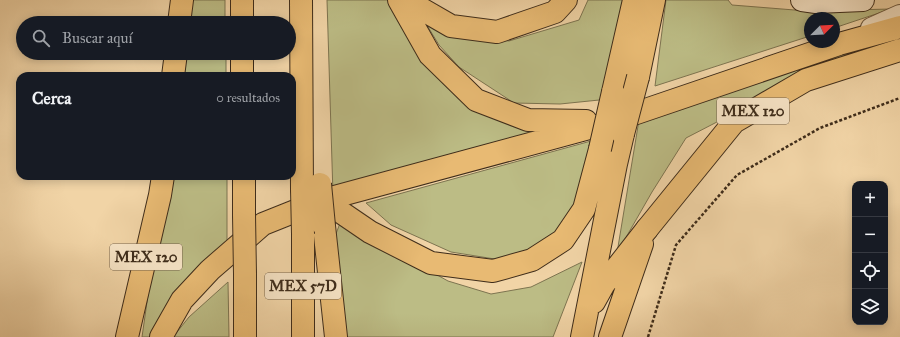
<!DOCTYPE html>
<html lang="es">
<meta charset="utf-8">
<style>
:root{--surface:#171b24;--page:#242831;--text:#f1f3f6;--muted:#9ea1a6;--line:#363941}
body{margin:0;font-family:"IM FELL Great Primer",serif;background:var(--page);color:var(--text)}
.controls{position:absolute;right:12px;bottom:12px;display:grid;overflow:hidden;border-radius:8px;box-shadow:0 2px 10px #0003}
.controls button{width:36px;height:36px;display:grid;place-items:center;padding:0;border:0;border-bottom:1px solid var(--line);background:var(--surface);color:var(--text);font:20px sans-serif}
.compass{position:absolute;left:804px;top:12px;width:36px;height:36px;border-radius:50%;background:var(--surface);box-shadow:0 2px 10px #0003;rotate:66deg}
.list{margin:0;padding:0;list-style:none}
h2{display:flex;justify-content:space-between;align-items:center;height:52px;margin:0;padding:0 16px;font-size:17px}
h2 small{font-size:13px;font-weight:400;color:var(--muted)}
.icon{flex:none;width:22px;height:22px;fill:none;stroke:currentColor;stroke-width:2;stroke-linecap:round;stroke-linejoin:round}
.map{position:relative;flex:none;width:900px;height:337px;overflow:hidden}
.search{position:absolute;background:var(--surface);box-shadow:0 2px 10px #0003;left:16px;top:16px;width:280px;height:44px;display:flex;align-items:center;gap:10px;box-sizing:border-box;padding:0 14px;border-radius:22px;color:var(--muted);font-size:15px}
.panel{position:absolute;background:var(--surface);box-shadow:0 2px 10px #0003;left:16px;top:72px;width:280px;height:108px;border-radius:12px}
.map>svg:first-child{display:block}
.green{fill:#bcbc85;stroke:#7d7450}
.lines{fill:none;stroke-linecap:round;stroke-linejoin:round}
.tertiary-casing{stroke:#6b563d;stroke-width:22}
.secondary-casing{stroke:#3e2c1a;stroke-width:24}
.primary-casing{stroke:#3e2c1a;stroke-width:24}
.motorway-casing{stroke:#3e2c1a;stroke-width:24}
.path{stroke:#3e2c1a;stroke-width:2.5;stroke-dasharray:3 2;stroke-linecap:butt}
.tertiary{stroke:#f6e3c5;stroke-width:20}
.secondary{stroke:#f6e3c5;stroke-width:22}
.primary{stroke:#e8ba73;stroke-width:22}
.motorway{stroke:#e8ba73;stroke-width:22}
.motorway-bridge-casing{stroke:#3e2c1a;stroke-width:24;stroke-linecap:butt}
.motorway-bridge{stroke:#e8ba73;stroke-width:22}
.labels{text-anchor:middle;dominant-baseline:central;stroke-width:3;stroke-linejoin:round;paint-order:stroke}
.shield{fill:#f6e3c5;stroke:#75634d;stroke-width:1}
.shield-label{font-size:15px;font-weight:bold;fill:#3e2c1a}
</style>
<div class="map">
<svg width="900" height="337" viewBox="0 0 900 337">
<rect width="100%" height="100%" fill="#f1d4a6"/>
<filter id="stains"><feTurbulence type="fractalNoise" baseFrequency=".005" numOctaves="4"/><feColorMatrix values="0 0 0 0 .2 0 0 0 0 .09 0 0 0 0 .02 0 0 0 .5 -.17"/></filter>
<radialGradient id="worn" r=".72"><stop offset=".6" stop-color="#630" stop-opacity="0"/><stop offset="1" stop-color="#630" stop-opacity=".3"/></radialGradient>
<path class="green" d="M191,0h34v23h-37z
M327,0h67l55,81 121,42 -237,72z
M588,0h44l-23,99 -49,5 -46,-1 -55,-36 -20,-22 -14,-23 30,10 54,9 70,-21z
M666,0h62l4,5 75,6 84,-2 -57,19v-10h-24v18l-155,50z
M858,49l-172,89 -34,54 -35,61 22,-133z
M183,53h43v23h-46z
M591,141l-15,72 -29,34 -46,13 -50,-8 -60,-27 -25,-22z
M165,176h62v81l-75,80h-10z
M342,218l45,29 61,34 43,13 40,-7 51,-25 -29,75h-213l-6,-98z
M228,282l1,55h-56l16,-20z"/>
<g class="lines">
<defs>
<path id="tertiary" d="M871,28l29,-13"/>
<path id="secondary" d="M802,0l14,2 47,-2"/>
<path id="primary" d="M613,121l226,-77 61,-17
M647,229l87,-107 72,-42 94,-30"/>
<path id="motorway" d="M242,0v23
M301,0l1,189
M399,0l31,55 46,45 52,20 58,1
M406,0l45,26 46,6 58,-20 11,-12
M179,23l3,-23
M242,53v23
M173,76l3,-23
M638,77l16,-77
M613,92l21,-92
M244,176v39
M323,200l47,32 61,31 62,8 39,-11 31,-20 21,-31 16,-60
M324,226l12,111
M303,234v103
M594,302l10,-18 43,-55
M127,337l33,-142 3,-19
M161,337l21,-37 28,-30 53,-46 60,-24 285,-77
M245,337v-63
M582,337l34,-173 7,-30
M610,337l32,-93"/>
</defs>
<use href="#tertiary" class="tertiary-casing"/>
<use href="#secondary" class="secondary-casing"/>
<use href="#primary" class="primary-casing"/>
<use href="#motorway" class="motorway-casing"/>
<path class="path" d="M648,337l28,-92 61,-70 83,-47 80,-30"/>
<use href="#tertiary" class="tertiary"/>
<use href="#secondary" class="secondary"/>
<use href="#primary" class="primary"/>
<use href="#motorway" class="motorway"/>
<defs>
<path id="motorway-bridge" d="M623,134l15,-57
M600,149l13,-57
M320,184l4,42
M302,189l1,45
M244,215l1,59"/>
</defs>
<use href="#motorway-bridge" class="motorway-bridge-casing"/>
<use href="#motorway-bridge" class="motorway-bridge"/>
</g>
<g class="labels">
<g class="shield">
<rect x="717" y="98" width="72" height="26" rx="3"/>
<rect x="110" y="244" width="72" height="26" rx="3"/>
<rect x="265" y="273" width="76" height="26" rx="3"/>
</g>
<g class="shield-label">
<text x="753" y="111">MEX 120</text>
<text x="146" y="257">MEX 120</text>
<text x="303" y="286">MEX 57D</text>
</g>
</g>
<rect width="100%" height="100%" filter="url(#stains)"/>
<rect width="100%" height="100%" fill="url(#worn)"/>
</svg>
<div class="controls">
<button>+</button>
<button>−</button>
<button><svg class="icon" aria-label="locate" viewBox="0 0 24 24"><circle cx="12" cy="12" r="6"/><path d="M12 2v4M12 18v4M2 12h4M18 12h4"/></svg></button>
<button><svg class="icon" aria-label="layers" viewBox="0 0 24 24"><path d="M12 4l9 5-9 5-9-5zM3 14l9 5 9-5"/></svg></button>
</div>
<svg class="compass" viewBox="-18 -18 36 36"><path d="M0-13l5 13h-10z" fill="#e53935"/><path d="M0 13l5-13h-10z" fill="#9ea1a6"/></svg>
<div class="search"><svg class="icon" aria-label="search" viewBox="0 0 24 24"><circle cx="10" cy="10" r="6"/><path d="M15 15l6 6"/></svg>Buscar aquí</div>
<section class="panel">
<h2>Cerca<small>0 resultados</small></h2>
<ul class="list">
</ul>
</section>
</div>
